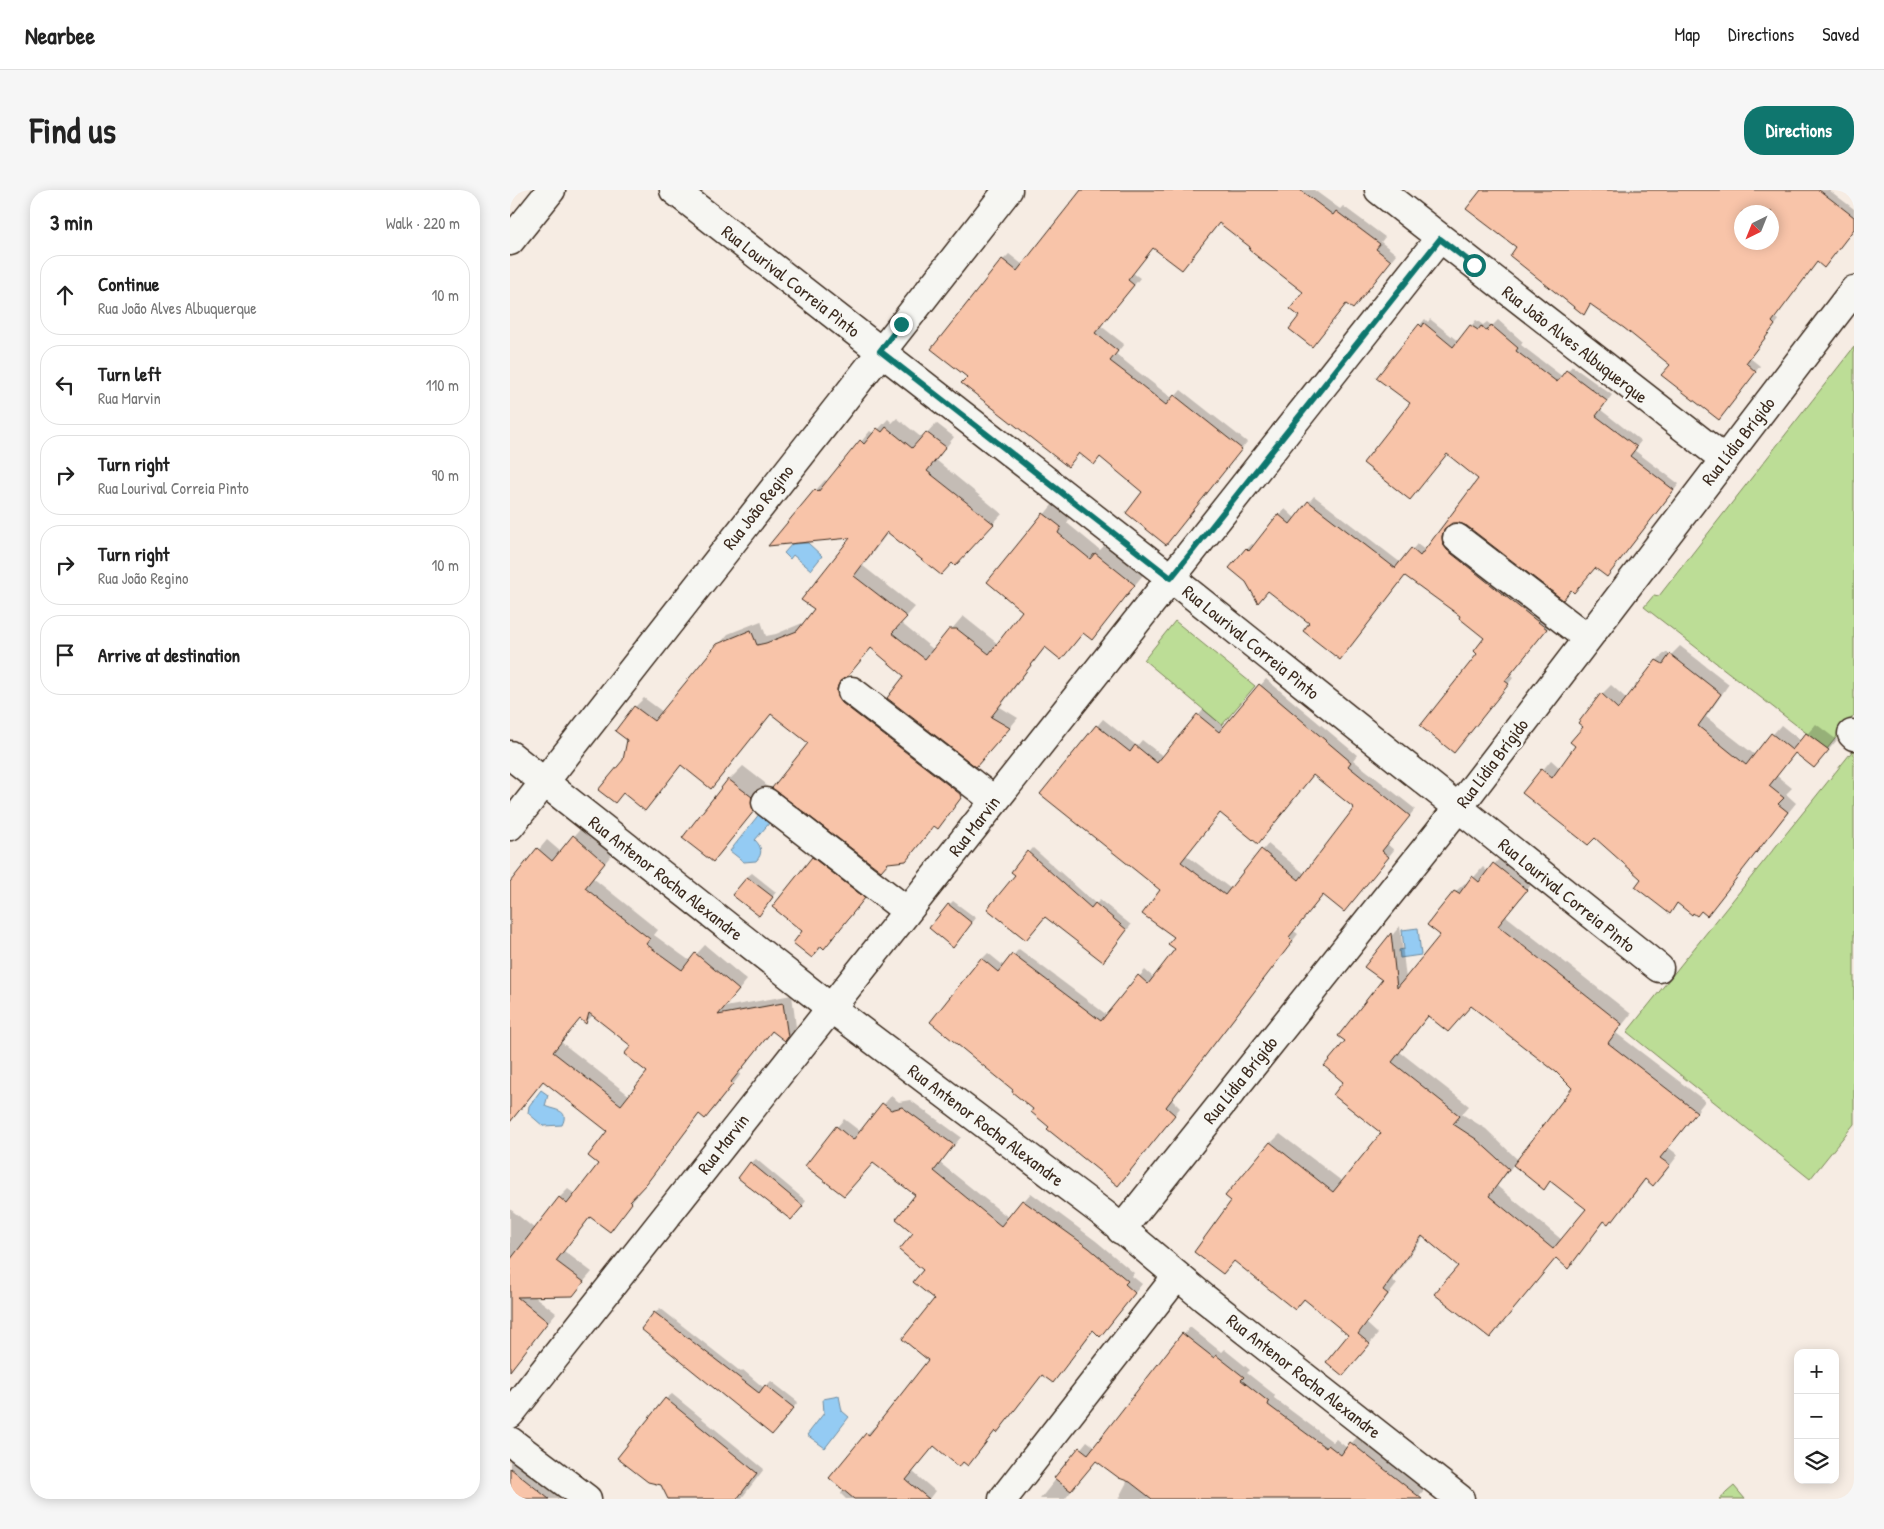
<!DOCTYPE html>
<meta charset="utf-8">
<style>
:root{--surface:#fff;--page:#f6f6f6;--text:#222;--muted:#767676;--line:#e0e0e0;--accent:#0f766e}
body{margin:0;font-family:"Patrick Hand",sans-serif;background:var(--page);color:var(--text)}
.controls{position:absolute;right:15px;bottom:15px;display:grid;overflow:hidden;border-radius:10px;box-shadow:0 2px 12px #0003}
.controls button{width:45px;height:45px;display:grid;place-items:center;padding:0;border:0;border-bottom:1px solid var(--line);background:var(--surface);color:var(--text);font:25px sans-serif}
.compass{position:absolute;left:1224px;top:15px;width:45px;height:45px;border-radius:50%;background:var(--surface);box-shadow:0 2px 12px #0003;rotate:223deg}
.stop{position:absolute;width:15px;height:15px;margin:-11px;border:4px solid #0f766e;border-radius:50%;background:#fff}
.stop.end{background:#0f766e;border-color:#fff;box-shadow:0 1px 5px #0008}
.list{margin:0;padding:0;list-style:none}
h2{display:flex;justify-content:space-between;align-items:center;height:65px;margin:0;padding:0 20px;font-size:21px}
h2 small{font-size:16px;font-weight:400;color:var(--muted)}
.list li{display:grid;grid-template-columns:32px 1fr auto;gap:15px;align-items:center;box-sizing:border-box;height:80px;margin:0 10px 10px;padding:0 10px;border:1px solid var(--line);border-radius:20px}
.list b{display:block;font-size:19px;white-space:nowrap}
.list p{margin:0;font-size:16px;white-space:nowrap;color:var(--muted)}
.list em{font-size:16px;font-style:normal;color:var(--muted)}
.icon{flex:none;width:28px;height:28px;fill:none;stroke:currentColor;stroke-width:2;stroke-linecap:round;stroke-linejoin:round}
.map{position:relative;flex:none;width:1344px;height:1309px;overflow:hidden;border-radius:20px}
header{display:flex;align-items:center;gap:30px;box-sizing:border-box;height:70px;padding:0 25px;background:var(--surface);border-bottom:1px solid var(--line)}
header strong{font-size:24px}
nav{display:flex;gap:28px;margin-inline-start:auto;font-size:18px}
.intro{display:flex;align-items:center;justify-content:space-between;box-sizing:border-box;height:120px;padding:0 30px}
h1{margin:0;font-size:35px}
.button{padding:12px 22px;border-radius:20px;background:var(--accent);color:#fff;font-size:18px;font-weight:700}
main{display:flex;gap:30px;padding:0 30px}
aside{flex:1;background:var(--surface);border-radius:20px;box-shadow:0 2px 12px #0003}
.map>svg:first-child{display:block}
.green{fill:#bcdd96;stroke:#7c845a}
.water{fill:#94cbf3;stroke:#708b9e}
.shadow{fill:#0003;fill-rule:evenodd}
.building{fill:#f8c4a9;stroke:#3b2a1e;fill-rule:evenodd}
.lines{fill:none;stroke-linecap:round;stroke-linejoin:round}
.minor-casing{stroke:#3b2a1e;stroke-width:31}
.minor{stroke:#f6f6f2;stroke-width:28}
.route{stroke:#0f766e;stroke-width:6}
.labels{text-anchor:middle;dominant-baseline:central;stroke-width:4.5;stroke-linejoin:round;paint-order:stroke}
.street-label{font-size:18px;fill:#3b2a1e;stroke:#f6f6f2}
</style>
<header>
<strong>Nearbee</strong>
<nav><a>Map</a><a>Directions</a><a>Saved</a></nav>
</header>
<div class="intro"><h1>Find us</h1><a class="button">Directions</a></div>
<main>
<aside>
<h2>3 min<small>Walk · 220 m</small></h2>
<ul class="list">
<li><svg class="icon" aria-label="ahead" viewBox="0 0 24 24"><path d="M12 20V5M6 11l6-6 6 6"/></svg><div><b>Continue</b><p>Rua João Alves Albuquerque</p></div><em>10 m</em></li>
<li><svg class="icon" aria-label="left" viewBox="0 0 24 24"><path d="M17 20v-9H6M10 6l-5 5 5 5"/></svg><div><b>Turn left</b><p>Rua Marvin</p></div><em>110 m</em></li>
<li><svg class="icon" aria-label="right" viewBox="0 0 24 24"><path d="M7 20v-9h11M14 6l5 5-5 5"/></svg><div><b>Turn right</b><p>Rua Lourival Correia Pìnto</p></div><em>90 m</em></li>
<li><svg class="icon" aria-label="right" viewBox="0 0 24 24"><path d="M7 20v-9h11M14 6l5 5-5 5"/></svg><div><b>Turn right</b><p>Rua João Regino</p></div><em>10 m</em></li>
<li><svg class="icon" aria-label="arrive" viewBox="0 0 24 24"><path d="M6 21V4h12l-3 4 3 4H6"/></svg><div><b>Arrive at destination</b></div></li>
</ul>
</aside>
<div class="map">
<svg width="1344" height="1309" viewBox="0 0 1344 1309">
<rect width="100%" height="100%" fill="#f6ece3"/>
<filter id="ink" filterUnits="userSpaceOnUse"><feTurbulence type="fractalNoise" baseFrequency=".02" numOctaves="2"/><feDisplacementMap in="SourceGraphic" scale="10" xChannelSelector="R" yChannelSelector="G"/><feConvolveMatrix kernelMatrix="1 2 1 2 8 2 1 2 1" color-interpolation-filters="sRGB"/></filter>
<g filter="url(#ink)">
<path class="green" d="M1344,157v368l-27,34 -183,-142 10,-12 5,1z
M665,431l80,65 -33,39 -78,-65z
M1344,559v375l-44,55 -183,-147z
M1224,1296l11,13h-26z"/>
<path class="water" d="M298,353l14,13 -11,14 -18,-15 -3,4 -6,-6 8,-9z
M250,623l11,8 -16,19c7,7 8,14 1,21l-12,1 -14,-11z
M908,738l3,27 -21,3 -1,-8 5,-1 -2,-19z
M31,900l7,5 -3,11c10,5 25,3 17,19l-19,1 -15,-13 1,-7z
M329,1206l3,15 7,6 -24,31 -18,-13 17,-22 -1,-14z"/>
<path class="shadow" d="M572,0h232l26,19 3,-3 42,31 -4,5 15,12 -37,47 -12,2 -29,36 -17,-23 4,-24 -85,-70 -38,47 -28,-22 -21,26 7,5 -39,48 23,18 -8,10 21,17 36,28 8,-9 66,52 -81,101 -22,-52 -43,-35 -7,7 -14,-11 -6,7 -105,-83 34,-116 6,-6 14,11z
M970,0h349l25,19v20l-36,32 -43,56 4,3 -29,38 10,8 -37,48 -51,-49 -47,-38 -34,-23 -7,9 -66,-66zM1232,22h30v30h-30z
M915,129l3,3 2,-3 29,23 17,-22 7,5 4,-3 5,4 6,-6 25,22 -2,3 42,32 9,-11 40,29 -11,15 40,31 -7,9 45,34 -67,86 -17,-3 -32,31 -96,-73 -8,-4 -10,3 -3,6 106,93 -42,52 3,3 -54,68 20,-92 7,-16 -24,-22 -56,-41 -61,78 -34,-30 -64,-74 5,-5 3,2 30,-37 11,10 18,-23 87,67 16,-19 8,6 55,-71 -69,-76 9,-78z
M387,228l25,20 14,-15 18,14 -18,23 66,54 -37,40 -76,-23 -26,35 52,41 -14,16 33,27 29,-34 35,28 26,-33 -35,-30 64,-77 17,13 -3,6 33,27 5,-5 38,30 -52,63 -7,-6 -14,17 -24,-3 -46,61 18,11 -32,38 -80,-80 -34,-28 -25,28v11l123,100 -32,40 -3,-2 -46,37 -79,-119 -38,-30 -61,75 -29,-24 -37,45 -21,-17 -9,9 20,-94 9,-9 19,14 65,-78 33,-13 5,15 10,-2 29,-12 11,-13 36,-72 -36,-47 9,-10 3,2 42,-51 4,3 14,-15 4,4z
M1170,456l49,38 -23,33 49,38 26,-30 20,16 15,-17 21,16 -23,27 -18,-15 -19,24 15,12 -6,6 10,9 -89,111 -6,-4 -22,-8 -10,10 -26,-33 -15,-11 2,-3 -35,-29 -71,-43 27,-33 10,9 16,-23 25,-52 9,-9 16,14 29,-38 10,-9 5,3z
M756,489l91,76 -4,5 62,49 -28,35 7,6 -44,54 -26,-10 -30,37 4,3 -126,166 8,8 -56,70 -73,-51 -36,-37 -33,-131 6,-6 16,13 15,-17 88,66 38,-45 9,8 23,-29 -15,-59 -120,-97 61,-74 34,27 5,-6 22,17 40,-48 21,18zM804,584l42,34 -51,66 -37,-30 -37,45 -45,-34 35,-43 43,24z
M233,576l22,17 2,13 -54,64 -29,-22 45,-58z
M72,637l31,26 -20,25 65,52 -4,5 36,26 15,-16 42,35 -22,27 67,-12 4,32 -11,13 -12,-10 -34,43 2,1 -27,35 -9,9 -5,-5 -90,117 -19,-14 -27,35 28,21 -19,22 -39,2 22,17 -40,48 -6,-6v-146l25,20 24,-31 9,-9 8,6 24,-31 9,-33 -65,-51 -34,42v-238l37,-44 14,12zM83,825l40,31 16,26 -19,24 -69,-54 20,-24 5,4z
M523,658l63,56 4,-4 31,25 -24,31 -62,-40 -33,-44z
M312,659l51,39 -40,50 -21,18 -8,-25 9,-73z
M993,664l32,26 -29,36 125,98 -15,19 89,68 -36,47 9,7 -15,20 -10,9 -7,-5 -24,31 -9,9 -8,2 -37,46 -12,-10 -57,70 -39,-61 -36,-30 -32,44 5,4 -31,39 12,11 -35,41 7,-40 -45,-36 -10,10 -60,-49 -12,13 10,-73 38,-57 9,-9 63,48 40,-49 -38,-51 1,-41 38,-61 -18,-14 34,-40 6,53 35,-44 14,-43 10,-9 2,2 16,-18 5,5zM961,815l85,66 18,17 -56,72 -32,-31 -24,-15 7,-8 -69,-54 29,-36 19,15zM1004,974l30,24 7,-8 36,29 -25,31 -65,-54z
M242,683l24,19 -13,18 -16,-33z
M443,711l23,17 -19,24 -8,-37z
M381,906l8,6 11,-2 51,37 -21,26 69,55 22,-25 65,48 38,32 -2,3 10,8 -35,44 -13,2 -41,52 -10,-8 -38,49 -9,7 -21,27 -41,-12 -21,27 22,19 -6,8h-83l-5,-5 2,-4 -13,-10 37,-46 8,-8 1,1 53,-68 6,-61 -20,-65 2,-38 -80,-68 7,-8 17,13z
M246,969l50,42 -10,13 -45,-51z
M150,1118l81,64 2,-2 21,18 7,-7 27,21 -21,26 -122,-115z
M680,1137l31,25 3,-3 26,21 -3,3 28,22 -1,3 59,44 3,-3 11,9 11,-12 67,53 -9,10h-298l44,-83 -65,43 -32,40h-25l47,-58 8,6z
M162,1204l92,75 -23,30h-72l-7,-15 4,-85z
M14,1256l66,53h-80v-39z"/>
<path class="building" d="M571,0h219l33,25 3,-4 44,33 -4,5 15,12 -38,48 -7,-5 -34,43 -23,-18 10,-13 -9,-7 13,-17 -54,-42 1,-3 -31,-24 -37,47 -29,-22 -25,32 6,5 -39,48 23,18 -8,10 21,16 35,28 8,-10 68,54 -76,96 -40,-32 16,-21 -42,-35 -6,8 -15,-12 -11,14 -107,-84 6,-6 -36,-28 71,-90 15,12z
M971,0h338l35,27v12l-30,39 -7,-6 -45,60 3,3 -29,38 10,9 -37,48 -58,-45 9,-10 -46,-37 -34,-24 -6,11 -74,-59 6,-9 -50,-38zM1232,22h30v30h-30z
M914,133l29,24 17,-22 8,5 3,-4 6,5 4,-6 27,23 -2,3 41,31 9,-12 41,31 -11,15 41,31 -7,9 44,34 -67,87 -12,-9 -21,25 -3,-3 -8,10 -96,-74 -8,-3h-7l-7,5 -3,8 1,8 4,6 100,79 -42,52 4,3 -55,69 -34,-27 57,-72 -3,-3 10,-13 -25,-20 1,-2 -55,-40 -65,84 -37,-29 6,-8 -41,-32 -10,12 -12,-21 -17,-14 17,-20 3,3 29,-37 12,10 18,-23 87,67 16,-20 9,8 58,-77 -31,-25 -37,46 -47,-37 47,-60 -34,-25 43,-54 3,3z
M376,237l26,21 14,-16 20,15 -19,24 67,53 -39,42 -3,-3 -11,12 -54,-43 -33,44 53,41 -15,16 33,26 24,-30h8l32,25 33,-43 -35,-29 56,-69 18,14 -3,6 32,26 5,-6 40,32 -43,55 -9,-7 -22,27 -16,-13 -54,70 19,11 -34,39 -89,-69 17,-22 -33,-28 -23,28 -8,5 -3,8 1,8 4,6 118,91 1,4 -23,31 -4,-3 -28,35 -18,2 -7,8 -109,-83 36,-45 -37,-29 -60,75 -30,-24 -36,46 -22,-18 -8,10 -17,-13 25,-30 4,-20 -12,-9 19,-25 20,15 63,-77 34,-14 6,15 9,-2 31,-12 17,-22 -13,-9 49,-62 -82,8 47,-57 3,3 42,-52 4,4 13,-16 5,4z
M1160,464l51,40 -23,32 48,39 25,-32 21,17 14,-17 23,17 -15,18 -19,-15 -26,33 15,12 -6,6 10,8 -81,104 -6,-5 -4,5 -4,-3 -1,2 -15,-12 -7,11 -35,-27 6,-8 -46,-41 -7,7 -66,-52 19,-24 11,9 23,-32 -5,-4 13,-15 -5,-4 23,-30 17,16 38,-49 7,4z
M749,494l92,78 -3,4 62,50 -28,35 7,6 -45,55 -21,-17 -34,42 4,4 -127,166 9,8 -57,71 -71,-57 2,-2 -18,-15 2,-3 -21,-17 1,-2 -83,-68 51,-64 17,14 14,-18 89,67 37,-46 10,9 27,-35 -7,-5 6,-7 -32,-23 18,-24 -120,-96 56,-69 34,27 5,-7 22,18 40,-49 22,18zM803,585l41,33 -55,72 -38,-31 -36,46 -44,-33 39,-49 38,31z
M218,589l24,18 2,14 -41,51 -31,-24z
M63,645l32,28 -20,25 65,51 -4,5 36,26 13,-17 44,37 -21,25 65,-12 5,34 -3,4 -13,-10 -41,51 2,2 -28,35 -6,-5 -52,69 -17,18 2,2 -22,29 -20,-15 -34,44 28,21 -11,14 -56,1 31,25 -38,49v-111l49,-63 8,7 31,-40 -10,-8 19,-25 -64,-50 -33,41v-240l27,-34 15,13zM79,823l42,33 -7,8 23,18 -26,33 -68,-53 27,-33 6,5z
M517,661l64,57 4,-5 32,27 -24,32 -58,-45 -19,23 -39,-31 28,-34 -4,-3z
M302,667l53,41 -41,51 -3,-3 -9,12 -19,-15 9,-12 -30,-24z
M983,673l34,27 -29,36 124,98 -14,19 89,69 -37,46 10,7 -17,21 -8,-7 -32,42 -2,-1 -3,4 -4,-3 -36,48 -12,-11 -66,80 -56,-44 24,-28 -36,-30 -39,54 5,4 -30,40 12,10 -27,32 -17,-14 22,-27 -44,-36 -9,11 -61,-49 -11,13 -29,-22 37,-51 -6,-5 45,-54 63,50 48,-59 -48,-38 10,-13 -19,-16 21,-25 -7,-5 44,-56 -18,-13 27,-34 6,55 43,-53 -13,-10 10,-13 17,-21 5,3 13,-18 7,6zM961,816l85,66 16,16 -59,77 31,25 6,-9 36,28 -33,40 -64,-53 20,-27 -33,-30 -23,-15 7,-8 -68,-54 36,-46 20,16z
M237,687l26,20 -14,19 -27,-21z
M438,714l24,19 -19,25 -24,-20z
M372,913l9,7 11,-3 52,38 -20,26 67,55 21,-26 67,48 39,33 -3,3 10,9 -35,44 -7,-7 -40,53 -11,-8 -45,58 -2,-2 -27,35 -5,-4 -4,5 -25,-21 -28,34 23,19h-75l-25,-21 37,-45 3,2 59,-75 -26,-21 32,-40 -21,-17 10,-12 -24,-20 14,-17 -17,-14 19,-24 -42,-32 -29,33 -39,-30 31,-40 17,14z
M240,972l53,44 -12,14 -53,-42z
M144,1122l105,81 6,-8 29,23 -22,27 -131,-106z
M672,1143l32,25 2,-3 28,22 -3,3 28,22 -1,3 58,43 2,-3 13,10 9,-13 72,57h-270l-22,-17 -11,-4 -23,-17 -25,30 -17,-13 25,-31 9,7z
M155,1208l92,75 -20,26h-69l-7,-14 -13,-3 -31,-24z
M0,1278l39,31h-39z"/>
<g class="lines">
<defs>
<path id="minor" d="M164,0l497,388 488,390
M869,0l345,269
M0,51l41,-51
M947,348l130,100
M342,501l143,110
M1342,544l2,2
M0,565l321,253 273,206 100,84 256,201
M256,612l141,109
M0,636l498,-636
M611,1040l337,-422 396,-518
M0,1224l929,-1175
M0,1251l77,58
M493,1309l174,-223"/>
</defs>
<use href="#minor" class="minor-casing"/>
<use href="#minor" class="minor"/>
</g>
</g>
<g class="lines" filter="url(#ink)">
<path class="route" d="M391,134l-21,27 291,227 269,-339 34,26"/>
</g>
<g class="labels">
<g class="street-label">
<text transform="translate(281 91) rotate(38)">Rua Lourival Correia Pìnto</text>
<text transform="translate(1065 154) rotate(38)">Rua João Alves Albuquerque</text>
<text transform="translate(1228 251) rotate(-52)">Rua Lídia Brígido</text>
<text transform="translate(248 317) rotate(-52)">Rua João Regino</text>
<text transform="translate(741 452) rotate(39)">Rua Lourival Correia Pìnto</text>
<text transform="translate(982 573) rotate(-53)">Rua Lídia Brígido</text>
<text transform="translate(464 636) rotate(-52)">Rua Marvin</text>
<text transform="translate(156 688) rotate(38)">Rua Antenor Rocha Alexandre</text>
<text transform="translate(1057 705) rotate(39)">Rua Lourival Correia Pìnto</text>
<text transform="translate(730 890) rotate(-51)">Rua Lídia Brígido</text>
<text transform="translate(476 935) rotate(37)">Rua Antenor Rocha Alexandre</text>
<text transform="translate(213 954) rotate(-52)">Rua Marvin</text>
<text transform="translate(794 1186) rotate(38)">Rua Antenor Rocha Alexandre</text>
</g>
</g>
</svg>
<div class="controls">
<button>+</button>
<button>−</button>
<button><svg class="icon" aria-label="layers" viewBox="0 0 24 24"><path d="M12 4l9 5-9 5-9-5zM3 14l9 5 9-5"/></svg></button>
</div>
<svg class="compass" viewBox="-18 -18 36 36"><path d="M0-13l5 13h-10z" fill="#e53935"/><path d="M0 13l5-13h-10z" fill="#767676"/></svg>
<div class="stop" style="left:964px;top:75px"></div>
<div class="stop end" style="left:391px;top:134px"></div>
</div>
</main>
